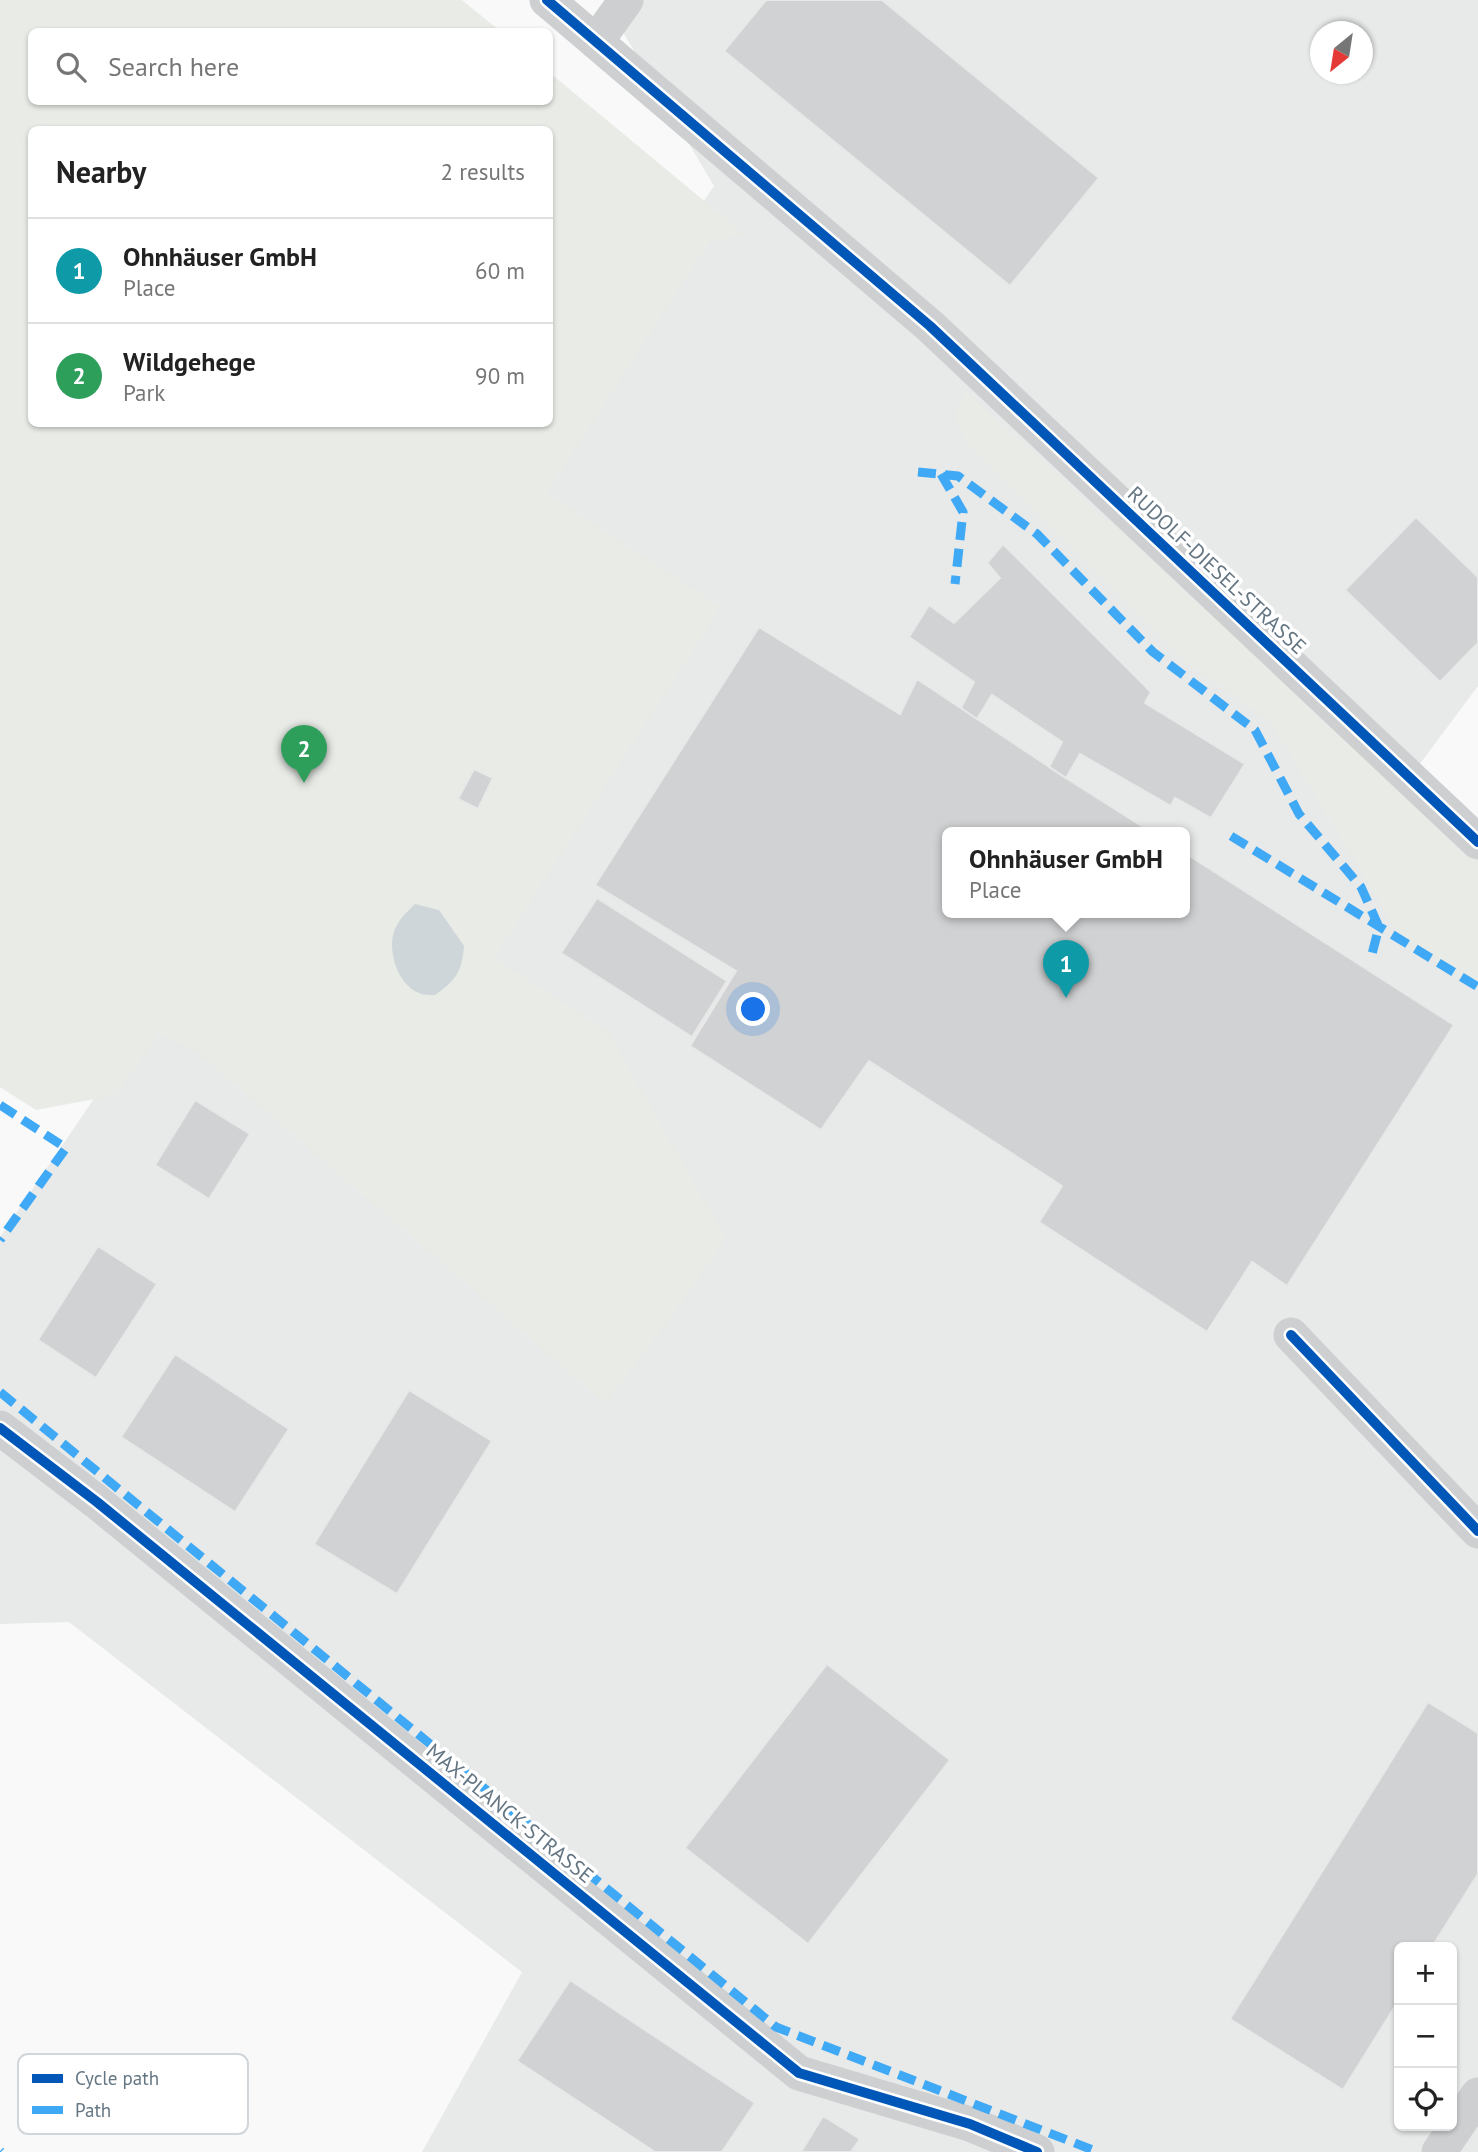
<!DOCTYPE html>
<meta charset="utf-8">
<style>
:root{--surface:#fff;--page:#f6f6f6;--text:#222;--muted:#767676;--line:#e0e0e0;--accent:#585c60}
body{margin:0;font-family:"PT Sans",sans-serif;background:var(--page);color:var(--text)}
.controls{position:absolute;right:21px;bottom:21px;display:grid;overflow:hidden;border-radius:10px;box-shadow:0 2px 5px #0004}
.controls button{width:63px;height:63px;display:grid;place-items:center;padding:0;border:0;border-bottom:2px solid var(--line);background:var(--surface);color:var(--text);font:35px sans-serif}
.compass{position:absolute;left:1310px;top:21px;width:63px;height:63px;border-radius:50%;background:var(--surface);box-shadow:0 2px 5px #0004;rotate:210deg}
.you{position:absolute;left:754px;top:1010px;width:24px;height:24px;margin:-18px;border:5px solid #fff;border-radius:50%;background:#1a73e8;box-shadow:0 0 0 10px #1a73e833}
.badge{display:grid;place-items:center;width:46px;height:46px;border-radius:50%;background:var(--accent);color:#fff;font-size:23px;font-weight:700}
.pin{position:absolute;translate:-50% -58px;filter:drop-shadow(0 2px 4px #0008)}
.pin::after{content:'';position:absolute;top:37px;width:24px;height:21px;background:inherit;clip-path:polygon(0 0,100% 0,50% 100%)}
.popup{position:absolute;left:942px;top:827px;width:248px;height:91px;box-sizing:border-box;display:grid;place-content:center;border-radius:10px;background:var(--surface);filter:drop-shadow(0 2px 5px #0005);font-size:23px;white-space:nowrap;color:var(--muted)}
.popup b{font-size:26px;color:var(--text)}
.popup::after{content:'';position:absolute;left:50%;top:100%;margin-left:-14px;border:14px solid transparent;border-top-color:var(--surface)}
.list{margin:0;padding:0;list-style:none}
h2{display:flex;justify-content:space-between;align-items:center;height:91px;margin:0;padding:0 28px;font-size:30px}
h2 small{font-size:23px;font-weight:400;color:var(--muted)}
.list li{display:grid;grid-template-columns:46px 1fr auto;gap:21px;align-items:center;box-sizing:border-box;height:105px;padding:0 28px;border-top:2px solid var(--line)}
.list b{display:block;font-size:26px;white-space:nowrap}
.list p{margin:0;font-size:23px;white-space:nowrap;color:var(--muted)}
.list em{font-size:23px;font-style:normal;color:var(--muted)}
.icon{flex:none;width:38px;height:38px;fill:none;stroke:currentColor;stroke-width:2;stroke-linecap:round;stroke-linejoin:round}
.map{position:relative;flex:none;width:1478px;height:2152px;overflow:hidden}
.search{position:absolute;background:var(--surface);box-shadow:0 2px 5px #0004;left:28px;top:28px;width:525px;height:77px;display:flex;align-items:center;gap:18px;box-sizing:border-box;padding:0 24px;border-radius:10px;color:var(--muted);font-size:26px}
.panel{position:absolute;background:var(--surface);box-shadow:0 2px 5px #0004;left:28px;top:126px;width:525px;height:301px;border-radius:10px}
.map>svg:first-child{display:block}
.built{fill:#e8e9e9;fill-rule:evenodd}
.green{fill:#e8ebe6;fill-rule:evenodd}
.water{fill:#ced6d9}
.building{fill:#d0d2d3;stroke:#e8e8e8;stroke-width:2}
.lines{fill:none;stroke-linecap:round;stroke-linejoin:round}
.minor{stroke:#cecfd0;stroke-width:35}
.quiet{stroke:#3fa9f5;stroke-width:9;stroke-dasharray:18 9;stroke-linecap:butt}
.cycleway-casing{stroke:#fff;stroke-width:15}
.cycleway{stroke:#0057b8;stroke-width:10}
.labels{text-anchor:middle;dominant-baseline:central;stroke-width:7;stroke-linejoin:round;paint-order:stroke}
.street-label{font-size:21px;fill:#657683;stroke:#fff}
.key{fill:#fff;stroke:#d1d6da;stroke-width:2}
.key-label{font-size:19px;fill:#657683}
</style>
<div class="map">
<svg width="1478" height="2152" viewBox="0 0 1478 2152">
<rect width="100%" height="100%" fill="#f9f9f9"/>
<path class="built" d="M604,0h874v686l-91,122 91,80v1264h-1056l100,-180 -453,-350 -69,2v-387l714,-1051zM1320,32h42v42h-42zM947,832h238v80h-238zM1399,1947h53v179h-53z"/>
<path class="green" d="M0,0h462l38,31 -468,1v70h518v-29l194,161 -35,8 -162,251 174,114 -227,351 114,74 118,206 -56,81 -65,84 -412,-354 -35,-14 -42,60 -80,15 -36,-23zM32,130h518v294h-518z
M965,391l513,466v130l-77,-50 -131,-216 -87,-61 -218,-219 -10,-24z"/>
<path class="water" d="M415,904l24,6 25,36c-2,26 -8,34 -29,49 -5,0 -12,0 -16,-2 -23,-9 -34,-48 -22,-68 4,-8 12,-15 18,-21z"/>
<path class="building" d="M766,0h116l217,178 -89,108 -286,-235z
M1416,517l62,60v66l-38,39 -95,-92z
M1003,544l148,148 -6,11 100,61 -34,54 -36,-20 -4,8 -91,-52 -14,24 -17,-11 13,-25 -70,-47 -15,24 -16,-11 13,-26 -65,-45 20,-32 25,18 46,-45 -13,-15z
M759,627l141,87 17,-35 149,99 85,54h-204v80h238v-59l269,172 -167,261 -35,-24 -45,70 -168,-110 23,-36 -193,-125 -48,69 -131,-84 46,-75 -141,-86z
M474,769l19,9 -15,31 -20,-10z
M597,898l130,83 -35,56 -131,-84z
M195,1100l55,34 -41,65 -54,-34z
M98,1246l59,38 -61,94 -58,-38z
M175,1354l114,75 -54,83 -114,-75z
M409,1390l83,51 -95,153 -83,-50z
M827,1664l123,96 -142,184 -123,-96z
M1428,1702l50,31v141l-46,73h-33v53l-56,90 -113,-71z
M570,1980l185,123 -33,49h-67l-138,-91z
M823,2116l37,23 -9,13h-50z"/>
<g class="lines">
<path class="minor" d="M547,0l383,326 548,516
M596,42l30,-42
M1291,1335l187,196
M0,1428l97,74 702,571 171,51 67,28
M1439,2152l39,-57"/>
<path class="quiet" d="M918,472l40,4 79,58 116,118 102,78 44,84 62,73 18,40 -7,27
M941,474l22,38 -8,72
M1231,836l247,151
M0,1105l66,43 -66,92
M0,1392l776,635 322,125
M0,2151l1,1"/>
<defs>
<path id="cycleway" d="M547,0l383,326 548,516
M1291,1335l187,196
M0,1428l97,74 702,571 171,51 67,28"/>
</defs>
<use href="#cycleway" class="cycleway-casing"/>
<use href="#cycleway" class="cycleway"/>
</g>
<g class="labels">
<g class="street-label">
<text transform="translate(1217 570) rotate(43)">RUDOLF-DIESEL-STRASSE</text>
<text transform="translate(510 1813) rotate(39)">MAX-PLANCK-STRASSE</text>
</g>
</g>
<rect x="18" y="2054" width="230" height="80" rx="10" class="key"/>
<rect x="32" y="2074" width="31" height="9" fill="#0057b8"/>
<rect x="32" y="2106" width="31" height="8" fill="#3fa9f5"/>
<g class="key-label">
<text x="75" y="2085">Cycle path</text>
<text x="75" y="2117">Path</text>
</g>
</svg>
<div class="controls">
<button>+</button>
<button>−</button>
<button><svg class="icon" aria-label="locate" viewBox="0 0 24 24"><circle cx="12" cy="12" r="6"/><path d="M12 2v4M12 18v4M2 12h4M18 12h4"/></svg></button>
</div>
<svg class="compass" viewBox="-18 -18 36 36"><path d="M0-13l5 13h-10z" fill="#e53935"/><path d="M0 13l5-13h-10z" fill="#767676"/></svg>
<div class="you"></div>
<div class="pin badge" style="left:1066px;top:998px;background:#0f9aa8">1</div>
<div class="popup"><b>Ohnhäuser GmbH</b>Place</div>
<div class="pin badge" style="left:304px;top:783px;background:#2e9e5b">2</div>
<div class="search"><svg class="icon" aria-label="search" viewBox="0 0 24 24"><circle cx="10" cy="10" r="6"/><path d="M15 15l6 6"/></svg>Search here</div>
<section class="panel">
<h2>Nearby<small>2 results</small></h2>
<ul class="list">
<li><span class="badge" style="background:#0f9aa8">1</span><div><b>Ohnhäuser GmbH</b><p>Place</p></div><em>60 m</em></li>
<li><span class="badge" style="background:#2e9e5b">2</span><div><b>Wildgehege</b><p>Park</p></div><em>90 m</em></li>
</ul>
</section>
</div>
